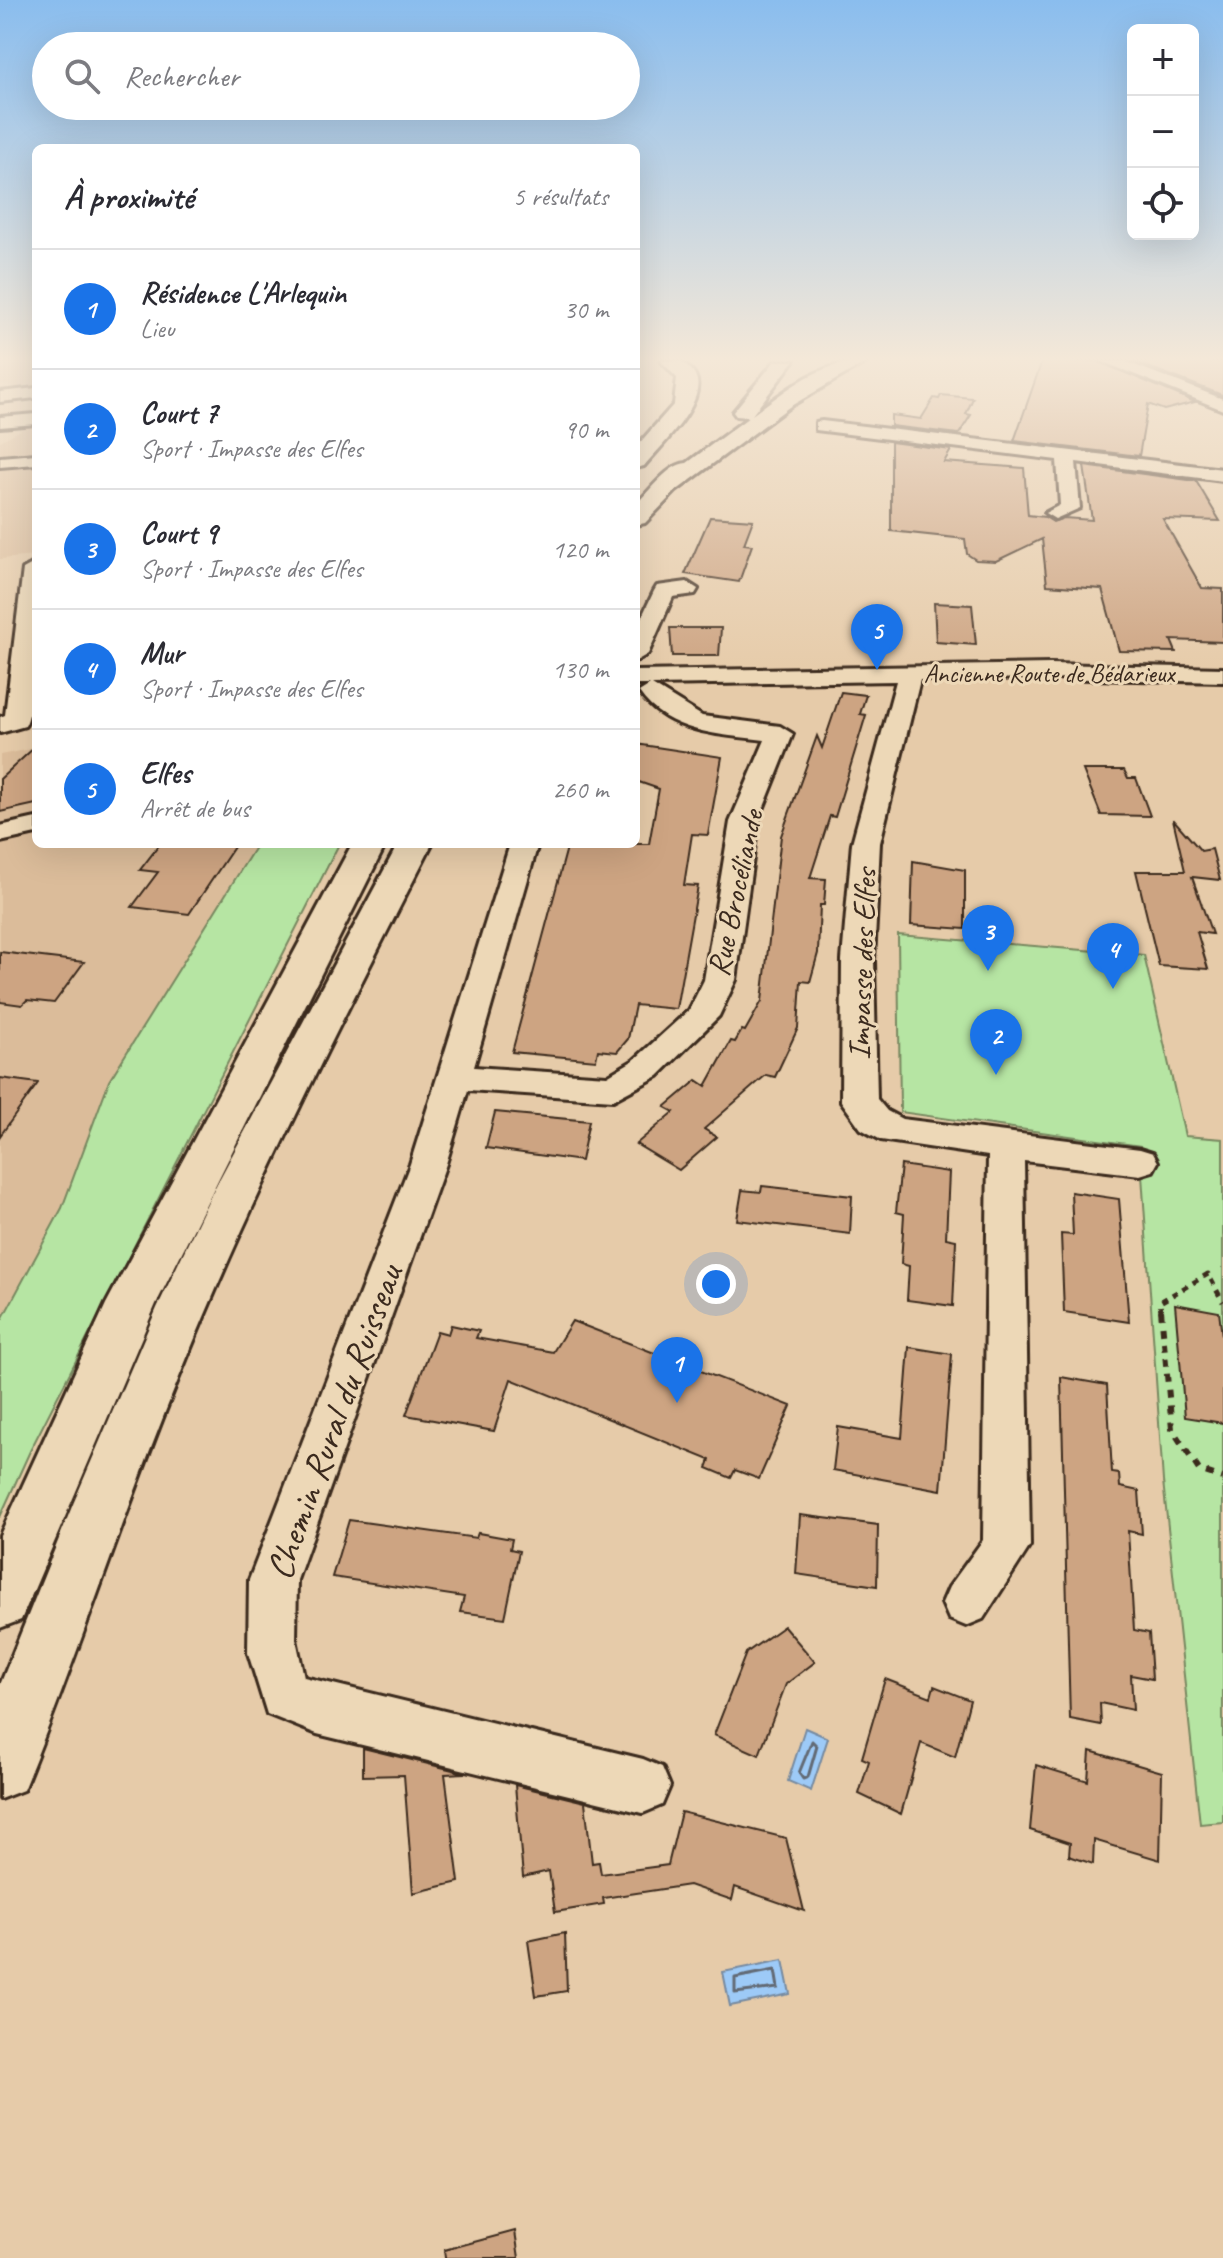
<!DOCTYPE html>
<html lang="fr">
<meta charset="utf-8">
<style>
:root{--surface:#fff;--page:#f2f2f3;--text:#2b2b33;--muted:#7c7c81;--line:#e1e1e2;--accent:#1a73e8}
body{margin:0;font-family:Caveat,sans-serif;background:var(--page);color:var(--text)}
.controls{position:absolute;right:24px;top:24px;display:grid;overflow:hidden;border-radius:12px;box-shadow:0 8px 32px #0002}
.controls button{width:72px;height:72px;display:grid;place-items:center;padding:0;border:0;border-bottom:2px solid var(--line);background:var(--surface);color:var(--text);font:40px sans-serif}
.you{position:absolute;left:716px;top:1284px;width:28px;height:28px;margin:-20px;border:6px solid #fff;border-radius:50%;background:#1a73e8;box-shadow:0 0 0 12px #1a73e833}
.badge{display:grid;place-items:center;width:52px;height:52px;border-radius:50%;background:var(--accent);color:#fff;font-size:26px;font-weight:700}
.pin{position:absolute;translate:-50% -66px;filter:drop-shadow(0 2px 4px #0008)}
.pin::after{content:'';position:absolute;top:42px;width:28px;height:24px;background:inherit;clip-path:polygon(0 0,100% 0,50% 100%)}
.list{margin:0;padding:0;list-style:none}
h2{display:flex;justify-content:space-between;align-items:center;height:104px;margin:0;padding:0 32px;font-size:34px}
h2 small{font-size:26px;font-weight:400;color:var(--muted)}
.list li{display:grid;grid-template-columns:52px 1fr auto;gap:24px;align-items:center;box-sizing:border-box;height:120px;padding:0 32px;border-top:2px solid var(--line)}
.list b{display:block;font-size:30px;white-space:nowrap}
.list p{margin:0;font-size:26px;white-space:nowrap;color:var(--muted)}
.list em{font-size:26px;font-style:normal;color:var(--muted)}
.icon{flex:none;width:44px;height:44px;fill:none;stroke:currentColor;stroke-width:2;stroke-linecap:round;stroke-linejoin:round}
.map{position:relative;flex:none;width:1223px;height:2258px;overflow:hidden}
.search{position:absolute;background:var(--surface);box-shadow:0 8px 32px #0002;left:32px;top:32px;width:608px;height:88px;display:flex;align-items:center;gap:20px;box-sizing:border-box;padding:0 28px;border-radius:44px;color:var(--muted);font-size:30px}
.panel{position:absolute;background:var(--surface);box-shadow:0 8px 32px #0002;left:32px;top:144px;width:608px;height:704px;border-radius:12px}
.map>svg:first-child{display:block}
.built{fill:#dbbc9a}
.green{fill:#b6e5a3;stroke:#788860;stroke-width:2}
.water{fill:#9dcaf7;stroke:#768aa0;stroke-width:2}
.lines{fill:none;stroke-linecap:round;stroke-linejoin:round}
.shore{stroke:#626a75;stroke-width:3}
.building{fill:#cda482;stroke:#3b2a1e;stroke-width:2}
.minor-casing{stroke:#3b2a1e;stroke-width:6}
.highway-casing{stroke:#3b2a1e;stroke-width:6}
.path-far1{stroke:#3b2a1e;stroke-width:5;stroke-dasharray:6 6;stroke-linecap:butt}
.path{stroke:#3b2a1e;stroke-width:6;stroke-dasharray:8 8;stroke-linecap:butt}
.minor{fill:#edd8b7;fill-rule:evenodd}
.highway{fill:#edd8b7;fill-rule:evenodd}
.labels{text-anchor:middle;dominant-baseline:central;stroke-width:6;stroke-linejoin:round;paint-order:stroke}
.far-street-label{font-size:26px;fill:#3b2a1e;stroke:#edd8b7}
.street-label{font-size:32px;fill:#3b2a1e;stroke:#edd8b7}
.near-street-label{font-size:38px;fill:#3b2a1e;stroke:#edd8b7}
</style>
<div class="map">
<svg width="1223" height="2258" viewBox="0 0 1223 2258">
<rect width="100%" height="100%" fill="#e6cba9"/>
<filter id="ink" filterUnits="userSpaceOnUse"><feTurbulence type="fractalNoise" baseFrequency=".0125" numOctaves="2"/><feDisplacementMap in="SourceGraphic" scale="16" xChannelSelector="R" yChannelSelector="G"/><feConvolveMatrix kernelMatrix="1 2 1 2 8 2 1 2 1" color-interpolation-filters="sRGB"/></filter>
<g filter="url(#ink)">
<path class="built" d="M36,361v30l-36,-7v-15z
M36,422v33l-36,-2v-12z
M36,463v93l-36,3v-93z
M36,748v96h221l-148,237 -47,127 -62,115v-568z"/>
<path class="green" d="M257,844h82l-309,607 -30,66v-194l62,-115 47,-127z
M898,935l246,20 41,181 38,3v683l-23,2 -37,-343 -23,-335 -240,-34z"/>
<path class="water" d="M805,1728l23,10 -17,53 -23,-10z
M783,1960l7,34 -60,12 -7,-34z"/>
<g class="lines">
<path class="shore" d="M812,1741l5,5 -9,31 -5,2 -4,-6z
M775,1970l3,18 -43,5v-15z"/>
</g>
<path class="building" d="M1042,361h56l97,41 -31,8 -16,-6 -9,52 -125,-15z
M1133,361h90v34h-1z
M941,395l32,3 -7,16 5,1 -12,19 -68,-8v-11l30,4 13,-21 5,1z
M891,442l60,8 -7,12 80,6 4,47 17,2 8,5 11,-4 28,2 -8,-54 112,15 24,40 -57,-2 39,69 21,1v53l-52,-2 5,12 -57,-1 -17,-62 -55,-4 -5,-46 -46,22 -20,-1 -9,-6 -2,-15 -74,-8z
M710,517l43,3 -9,24 8,1 -13,37 -54,-8z
M934,603l38,2 4,40 -40,-3z
M670,628h51l-2,28h-47z
M841,692l25,3 -6,19 6,1 -31,102 -5,-1 -20,62 16,1 -2,26h-4l-2,48 -8,29 -9,-1 -3,47 -23,49 -9,-2 -62,54 13,8 -38,33 -43,-26 38,-32 -9,-5 32,-27 9,6 25,-45 4,1 7,-12 3,1 17,-30 19,-165 36,-100 5,12z
M636,744l86,13 -14,78 -16,-1 -8,51 14,1 -22,123 -41,-4 -7,34 -11,13 -19,-2 -2,10 -84,-8 56,-208h81l10,-55 -23,-8z
M36,746v58l-36,8v-33z
M1083,770h41l4,8h8l14,38 -49,-1z
M1173,819l28,32 11,-2 8,31 -28,-3 20,57 -15,-2 11,37 -49,-3 -23,-95h49z
M160,844h76l-47,70 -57,-7 26,-35 -18,-2z
M913,861l52,9v59l-54,-4z
M0,952l84,10 -30,41 -27,-3 -5,5 -22,-3z
M0,1078l38,5 -38,53z
M495,1112l94,9 -8,40 -95,-13z
M901,1165l48,7 -3,66 10,2 -3,66 -46,-6 2,-34 -8,-2 3,-50 -8,-2z
M762,1186l90,10 -2,38 -113,-14 5,-30 19,2z
M1071,1192l48,7 10,123 -65,-10 -3,-78 12,1z
M1175,1304l44,8 4,32v79l-38,-6z
M572,1321l219,85 -32,73 -24,-9 -4,8 -24,-10 3,-8 -199,-81 -17,52 -88,-16 31,-84 11,3 3,-9 28,6 -3,7 77,14z
M909,1347l43,7 -11,136 -108,-20 5,-43 64,11z
M1061,1377l46,8 5,88 7,1 1,13 19,4 3,43 -14,-3 6,99 15,3 3,46 -21,-4 2,35 -33,-7 1,22 -31,-6z
M800,1515l78,10 -1,61 -81,-12z
M349,1520l127,18 2,-5 34,6 -2,10 9,2 -14,67 -45,-6 4,-15 -132,-20z
M784,1626l31,36 -29,22 -27,71 -45,-20 32,-82z
M885,1679l46,18 3,-11 36,14 -15,57 -34,-14 -20,71 -42,-20 10,-33 -7,-3z
M363,1748l102,25 -20,1 14,108 -46,11 -9,-118 -41,1z
M1090,1751l72,21 -2,88 -66,-20 -1,24 -24,-8 1,-13 -40,-13 6,-65 52,16z
M515,1785l70,17 7,61 7,-1 2,12 67,-9 13,-53 105,26 18,73 -69,-24 -3,13 -43,-15 -86,13 1,6 -49,8 -6,-41 -26,6z
M565,1933l2,58 -31,5 -8,-55z
M515,2231l4,27h-74l-1,-8z"/>
<g class="lines">
<defs>
<path id="minor" d="M1101,361h23l99,38v11z
M36,388v10l-36,4v-10z
M36,414v10l-36,3v-10z
M822,421l401,48v12l-147,-19 4,46 -25,11 -10,-6 15,-8 -3,-45 -241,-30v-8z
M36,454v10l-36,3v-10z
M34,563c7,17 3,146 -9,163l-25,7v-16l5,-2 18,-146z
M687,582l11,7 -3,5 -22,3 -25,57 -12,7v-32l18,-38 3,-5z
M1050,664l173,4v14l-173,-4 -130,2 -40,163 -6,117 3,139 10,12 15,8 238,30 13,4 5,9 -5,9 -13,4 -116,-14 6,385 -47,73 -17,7 -17,-7 -7,-16 7,-16 34,-47 5,-384 -107,-16 -20,-11 -20,-28 1,-141 10,-117 44,-162 -244,4 50,31 78,10 13,8 -35,88 -22,158 -17,36 -61,60 -45,24 -145,-10 -22,74 -149,416 -1,59 8,38 339,82 19,8 8,19 -8,19 -19,8 -326,-79 -50,-20 -19,-61 1,-73 161,-416 100,-320h28l-64,223 133,9 27,-16 55,-50 15,-30 26,-158 35,-82c-46,-6 -97,-6 -126,-48l11,-7h-14v-14z
M36,818v16l-36,8v-16z"/>
<path id="highway" d="M661,361h20c5,4 12,9 14,14 14,26 -35,72 -51,91l-8,2v-21l38,-43 3,-26z
M775,361h19l-42,54c37,-27 69,-54 116,-54l-79,46 -113,84 -31,32 -9,2v-21c14,-13 32,-40 51,-41l62,-46 -13,-1 -3,-4z
M352,844h34l-230,460 -135,316 -21,8v-93l106,-231z
M398,844h34c-89,173 -177,346 -250,526 -57,138 -102,282 -159,420l-23,9v-114l73,-181 84,-196 55,-115z"/>
</defs>
<use href="#minor" class="minor-casing"/>
<use href="#highway" class="highway-casing"/>
<path class="path-far1" d="M1161,1312l-1,-10 48,-28 15,28"/>
<path class="path" d="M1161,1310l11,119 27,41 24,8"/>
<use href="#minor" class="minor"/>
<use href="#highway" class="highway"/>
</g>
</g>
<linearGradient id="sky" x2="0" y2="1"><stop stop-color="#8abdee"/><stop offset="0.53" stop-color="#f4e8d8"/><stop offset="1" stop-color="#f4e8d8" stop-opacity="0"/></linearGradient>
<rect width="1223" height="677" fill="url(#sky)"/>
<g class="labels">
<g class="far-street-label">
<text x="1049" y="673">Ancienne Route de Bédarieux</text>
</g>
<g class="street-label">
<text transform="translate(735 893) rotate(-78)">Rue Brocéliande</text>
<text transform="translate(862 964) rotate(-88)">Impasse des Elfes</text>
</g>
<g class="near-street-label">
<text transform="translate(334 1422) rotate(-70)">Chemin Rural du Ruisseau</text>
</g>
</g>
</svg>
<div class="controls">
<button>+</button>
<button>−</button>
<button><svg class="icon" aria-label="locate" viewBox="0 0 24 24"><circle cx="12" cy="12" r="6"/><path d="M12 2v4M12 18v4M2 12h4M18 12h4"/></svg></button>
</div>
<div class="you"></div>
<div class="pin badge" style="left:677px;top:1403px">1</div>
<div class="pin badge" style="left:996px;top:1075px">2</div>
<div class="pin badge" style="left:988px;top:971px">3</div>
<div class="pin badge" style="left:1113px;top:989px">4</div>
<div class="pin badge" style="left:877px;top:670px">5</div>
<div class="search"><svg class="icon" aria-label="search" viewBox="0 0 24 24"><circle cx="10" cy="10" r="6"/><path d="M15 15l6 6"/></svg>Rechercher</div>
<section class="panel">
<h2>À proximité<small>5 résultats</small></h2>
<ul class="list">
<li><span class="badge">1</span><div><b>Résidence L'Arlequin</b><p>Lieu</p></div><em>30 m</em></li>
<li><span class="badge">2</span><div><b>Court 7</b><p>Sport · Impasse des Elfes</p></div><em>90 m</em></li>
<li><span class="badge">3</span><div><b>Court 9</b><p>Sport · Impasse des Elfes</p></div><em>120 m</em></li>
<li><span class="badge">4</span><div><b>Mur</b><p>Sport · Impasse des Elfes</p></div><em>130 m</em></li>
<li><span class="badge">5</span><div><b>Elfes</b><p>Arrêt de bus</p></div><em>260 m</em></li>
</ul>
</section>
</div>
